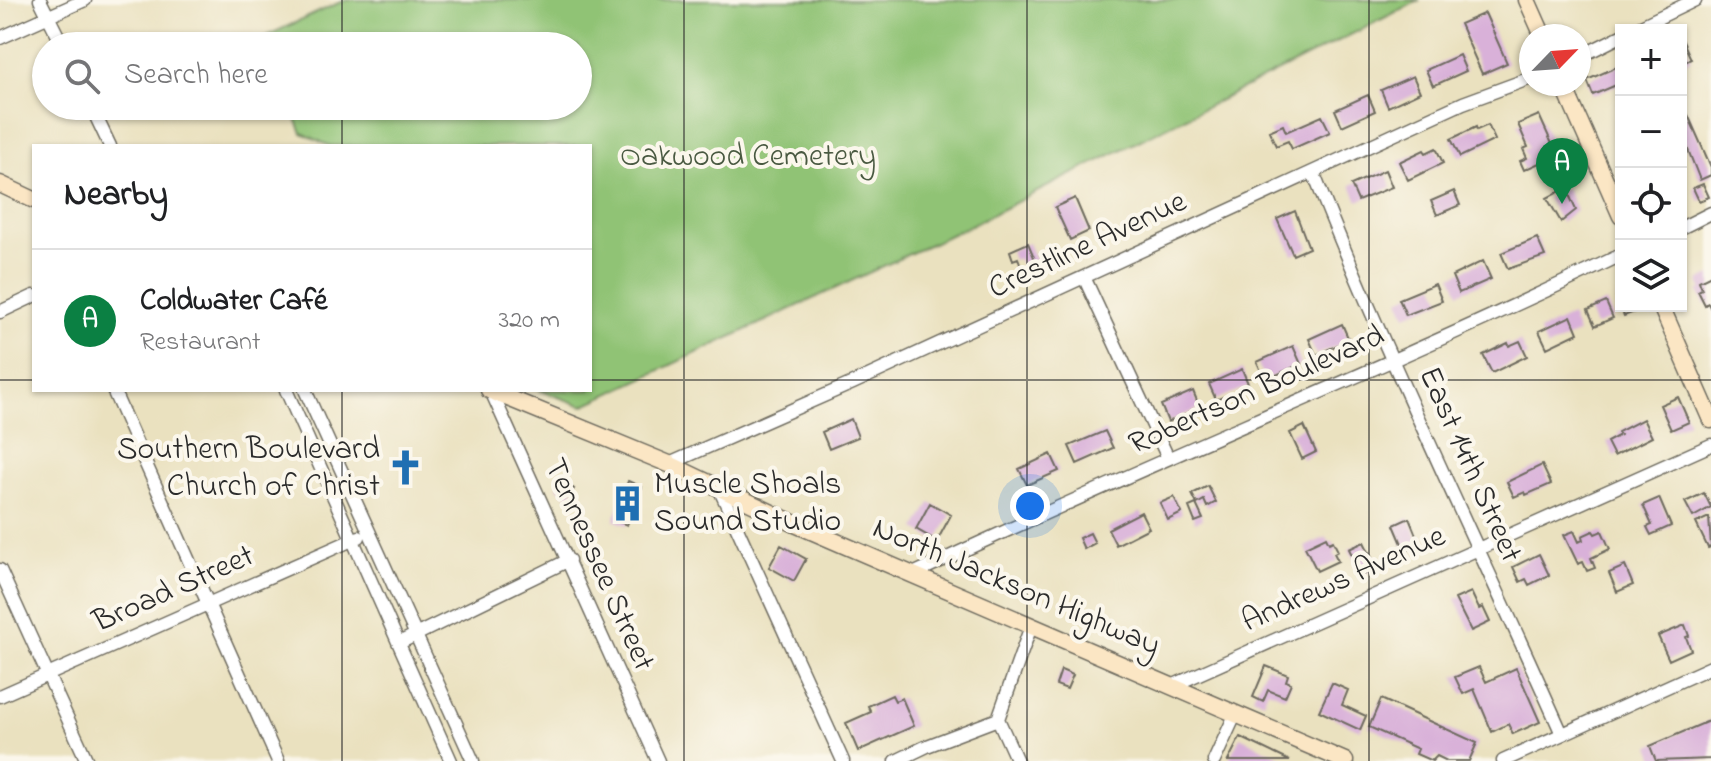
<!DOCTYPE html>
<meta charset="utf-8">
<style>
:root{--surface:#fff;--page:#f6f6f6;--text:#202124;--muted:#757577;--line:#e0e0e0;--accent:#0b8043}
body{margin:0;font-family:"Indie Flower",sans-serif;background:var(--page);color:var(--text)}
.controls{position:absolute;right:24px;top:24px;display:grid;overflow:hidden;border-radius:0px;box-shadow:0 2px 6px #0004}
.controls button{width:72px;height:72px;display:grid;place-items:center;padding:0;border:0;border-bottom:2px solid var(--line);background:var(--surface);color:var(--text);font:40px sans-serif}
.compass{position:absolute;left:1519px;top:24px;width:72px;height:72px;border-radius:50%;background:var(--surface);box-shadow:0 2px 6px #0004;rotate:65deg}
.you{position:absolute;left:1030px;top:506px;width:28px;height:28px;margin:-20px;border:6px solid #fff;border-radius:50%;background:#1a73e8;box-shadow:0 0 0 12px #1a73e833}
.badge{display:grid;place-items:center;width:52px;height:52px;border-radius:50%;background:var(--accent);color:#fff;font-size:26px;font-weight:700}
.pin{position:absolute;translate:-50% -66px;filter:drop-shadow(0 2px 4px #0008)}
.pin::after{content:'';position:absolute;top:42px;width:28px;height:24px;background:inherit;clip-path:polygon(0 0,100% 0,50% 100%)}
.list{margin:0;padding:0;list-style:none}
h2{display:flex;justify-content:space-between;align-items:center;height:104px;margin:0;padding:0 32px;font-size:34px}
h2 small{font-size:26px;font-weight:400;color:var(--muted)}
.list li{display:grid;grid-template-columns:52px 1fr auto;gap:24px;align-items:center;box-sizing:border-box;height:144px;padding:0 32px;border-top:2px solid var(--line)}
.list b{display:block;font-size:30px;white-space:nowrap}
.list p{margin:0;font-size:26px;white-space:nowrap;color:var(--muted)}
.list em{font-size:26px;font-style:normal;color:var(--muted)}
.icon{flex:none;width:44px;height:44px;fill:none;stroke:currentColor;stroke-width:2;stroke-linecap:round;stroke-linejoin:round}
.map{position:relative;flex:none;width:1711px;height:761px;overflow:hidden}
.search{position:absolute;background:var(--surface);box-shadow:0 2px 6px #0004;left:32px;top:32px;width:560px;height:88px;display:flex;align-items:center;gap:20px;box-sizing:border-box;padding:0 28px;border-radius:44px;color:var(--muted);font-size:30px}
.panel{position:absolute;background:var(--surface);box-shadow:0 2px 6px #0004;left:32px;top:144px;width:560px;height:248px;border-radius:0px}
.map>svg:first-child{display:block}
.green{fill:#90c375;stroke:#5e7750;stroke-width:2}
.building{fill:#d9b1d9}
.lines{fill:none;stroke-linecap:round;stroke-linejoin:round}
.street-casing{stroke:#6e6b5f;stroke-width:15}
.secondary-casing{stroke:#6e6b5f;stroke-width:19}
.street{stroke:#fff;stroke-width:12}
.secondary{stroke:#fbe6c4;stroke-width:16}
.grid{fill:none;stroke:#2b2b2b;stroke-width:2;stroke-opacity:0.55}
.labels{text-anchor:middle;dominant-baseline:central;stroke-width:8;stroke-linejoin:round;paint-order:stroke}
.park-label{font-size:32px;fill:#495941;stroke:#fbf7ec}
.street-label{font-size:32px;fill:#2b2b2b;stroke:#fbf7ec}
.poi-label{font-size:32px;fill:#2b2b2b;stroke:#fbf7ec;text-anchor:end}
</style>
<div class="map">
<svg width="1711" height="761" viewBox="0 0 1711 761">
<rect width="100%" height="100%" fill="#fbf7ec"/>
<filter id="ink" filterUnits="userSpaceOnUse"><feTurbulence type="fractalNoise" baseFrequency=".0125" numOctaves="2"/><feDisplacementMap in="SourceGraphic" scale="16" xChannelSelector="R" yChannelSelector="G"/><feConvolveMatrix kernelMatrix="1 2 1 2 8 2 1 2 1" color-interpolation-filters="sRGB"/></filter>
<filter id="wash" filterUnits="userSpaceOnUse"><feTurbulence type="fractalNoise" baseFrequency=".006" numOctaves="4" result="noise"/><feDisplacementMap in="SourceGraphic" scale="32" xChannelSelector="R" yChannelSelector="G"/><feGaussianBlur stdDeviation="1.8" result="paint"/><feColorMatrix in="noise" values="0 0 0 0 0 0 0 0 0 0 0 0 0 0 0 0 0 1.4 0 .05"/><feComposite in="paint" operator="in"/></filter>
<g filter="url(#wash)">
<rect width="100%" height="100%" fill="#eae1bf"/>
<path class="green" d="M345,0h1075l-453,227 -384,179 -44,-16h51v-244h-260l-28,-13 -11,-27h287v-60h-311l-3,-9z"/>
<g id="blocks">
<path class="building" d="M1485,13l22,50 -25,11 -22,-50z
M1681,37l10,22 -10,5z
M1459,55l7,16 -33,15 -7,-16z
M1621,65v18l-28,12 -6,-15z
M1413,76l7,16 -32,15 -7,-17z
M1368,95l7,16 -33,15 -7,-16z
M1539,115l18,40 -33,15 -4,-9 7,-3 -4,-9 5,-2 -10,-23z
M1688,115l23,52v8l-11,5 -19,-48v-14z
M1322,116l8,16 -38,17 -4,-8 -12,5 -7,-15 14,-6 3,7z
M1488,125l7,15 -35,17 -9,-18 25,-12 1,3z
M1436,148l7,15 -35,17 -9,-18 25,-12 2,3z
M1385,170l7,17 -34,14 -7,-16z
M1703,184l6,13 -10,4 -6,-13z
M1566,188l10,22 -15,12 -14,-24z
M1454,191l6,14 -23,10 -6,-14z
M1075,198l14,33 -19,9 -15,-33z
M1295,211l14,37 -16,7 -16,-36z
M1537,238l8,18 -37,13 -7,-16z
M1028,243l8,19 -14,6 -4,-10 -5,2 -3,-9z
M1483,261l8,18 -32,14 -7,-17z
M1711,275v34l-3,-6 -3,2 -7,-14 4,-2 -3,-8z
M1435,284l7,17 -36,14 -7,-16z
M1621,295v11h17l2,4 -16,6 -8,-19z
M1606,302l7,16 -18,8 -7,-16z
M1571,316l7,17 -31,15 -8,-17z
M1342,324l7,16 -33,15 -7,-16z
M1520,341l7,15 -35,17 -9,-18 25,-12 1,3z
M1293,346l8,18 -36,16 -8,-18z
M1242,369l7,17 -33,14 -7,-16z
M1193,391l7,17 -32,14 -7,-17z
M1678,397l11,25 -18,8 -11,-25z
M851,419l7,18 -29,12 -7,-17z
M1643,419l9,18 -38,19 -7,-14 13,-7 -2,-3z
M1304,426l12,26 -14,7 -12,-26z
M1105,431l8,17 -36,16 -8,-18z
M1051,454l8,17 -32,14 -8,-16z
M1542,465l9,19 -25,11 -1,-3 -11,5 -7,-15z
M563,480l11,9 -6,7 -11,-9z
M628,481l14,6 -15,38 -13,-5z
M1208,486l8,16 -9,5 -3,-7 -7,4 -5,-10z
M1704,493l7,14 -18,10 -8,-15z
M1174,497l8,16 -14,7 -8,-17z
M1659,498l12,28 -20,9 -4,-8 5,-2 -9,-20z
M930,503l21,12 -14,26 -21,-12z
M1196,504l7,15 -8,3 -6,-15z
M1141,512l8,16 -33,17 -8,-16z
M1709,517l2,30 -3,1 -12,-25z
M1409,518l11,27 -15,6 -11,-26z
M1574,531l5,11 4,-2 -1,-4 11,-5 2,3 7,-3 8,18 -19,9 4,10 -8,3 -4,-9 -5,2 -14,-29z
M1090,533l5,10 -11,6 -5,-11z
M1326,537l3,6 4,-2 5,10 -4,2 4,8 -21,10 -12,-24z
M1364,542l13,26 -15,7 -13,-26z
M781,545l25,14 -12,22 -25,-14z
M1539,554l10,21 -20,10 -3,-6 -6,3 -7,-15z
M1625,566l8,19 -16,7 -8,-19z
M1471,592l8,17 4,-2 7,15 -19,9 -16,-32z
M1685,625l4,11 -3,1 5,13 -22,10 -11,-24z
M1266,666l22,9 -2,6 5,2 -6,14 -17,-7 -5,12 -10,-5z
M1479,667l7,15 30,-14 24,54 -27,12 -5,-10 -16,8 -18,-43 -11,5 -8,-17z
M1061,670l12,5 -6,14 -11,-4z
M1332,683l16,7 -6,15 24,11 -6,14 -41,-19z
M892,695l3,6 7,-3 12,28 -56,25 -12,-28 25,-11 -3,-6z
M1381,699l96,44 -8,18h-22l-10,-5 -5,5 -16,-7 2,-5 -49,-22z
M1711,720v39l-55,2 -6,-15z
M1240,737l50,24h-62z"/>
</g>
</g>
<g filter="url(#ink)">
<use href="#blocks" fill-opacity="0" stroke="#6e6b5f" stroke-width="2"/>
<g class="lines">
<defs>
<path id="street" d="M40,0l23,46
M1633,30l62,-30
M0,38l85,-38
M1579,57l42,-21
M91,106l19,40
M1313,172c75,190 166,375 249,562
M1681,228l30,-15
M1084,277l84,181
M0,312l34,-16
M113,390l165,371
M286,390l165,371
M305,390l168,371
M491,391l167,370
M669,464l184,-81 538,-247 72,-33 68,-25
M719,488l124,273
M0,570l87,191
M913,574c234,-111 475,-206 708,-319
M399,643l170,-83
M1174,685l537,-240
M0,696l359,-159
M896,761l31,-15 71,-27
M1017,761l-19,-42 33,-93
M1214,761l22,-48
M1503,761l208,-94"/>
<path id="secondary" d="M1527,0l16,36
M1563,84l58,132
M0,184l34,16
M1661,306l50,114
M489,390l180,74 126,60 550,237"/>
</defs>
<use href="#street" class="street-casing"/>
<use href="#secondary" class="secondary-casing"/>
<use href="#street" class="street"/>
<use href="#secondary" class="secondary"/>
</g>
</g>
<path class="grid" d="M342,0v46M684,0v761M1027,0v761M1369,0v761M342,106v40M0,380h34M590,380h1121M342,390v371"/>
<defs>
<symbol id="church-bare" viewBox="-9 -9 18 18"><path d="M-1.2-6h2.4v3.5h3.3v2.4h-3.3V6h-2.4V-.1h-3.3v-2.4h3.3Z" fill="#1f6fb2" stroke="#fbf7ec" stroke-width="2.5" paint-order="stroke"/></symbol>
<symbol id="building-bare" viewBox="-9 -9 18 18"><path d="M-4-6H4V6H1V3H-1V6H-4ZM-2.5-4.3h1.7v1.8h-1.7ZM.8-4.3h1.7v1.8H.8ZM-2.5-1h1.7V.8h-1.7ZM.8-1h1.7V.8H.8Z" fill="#1f6fb2" stroke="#fbf7ec" stroke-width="2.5" paint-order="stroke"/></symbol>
</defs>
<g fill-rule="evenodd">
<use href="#church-bare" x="380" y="442" width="51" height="51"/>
<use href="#building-bare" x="602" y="478" width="51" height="51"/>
</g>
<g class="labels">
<g class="park-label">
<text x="748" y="157">Oakwood Cemetery</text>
</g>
<g class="street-label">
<text transform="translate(1088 246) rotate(-25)">Crestline Avenue</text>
<text transform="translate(1257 391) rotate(-24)">Robertson Boulevard</text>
<text transform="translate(1469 465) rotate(66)">East 14th Street</text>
<text transform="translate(598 565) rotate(66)">Tennessee Street</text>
<text transform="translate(1344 580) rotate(-24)">Andrews Avenue</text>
<text transform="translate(1016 588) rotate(23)">North Jackson Highway</text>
<text transform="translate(174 590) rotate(-24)">Broad Street</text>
</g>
<g class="poi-label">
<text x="380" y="450">Southern Boulevard<tspan x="380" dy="37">Church of Christ</tspan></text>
<text x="654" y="485" text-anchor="start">Muscle Shoals<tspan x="654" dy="37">Sound Studio</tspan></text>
</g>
</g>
</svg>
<div class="controls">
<button>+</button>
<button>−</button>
<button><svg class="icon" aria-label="locate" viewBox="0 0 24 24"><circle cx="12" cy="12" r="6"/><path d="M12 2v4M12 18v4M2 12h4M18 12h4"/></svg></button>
<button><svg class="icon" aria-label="layers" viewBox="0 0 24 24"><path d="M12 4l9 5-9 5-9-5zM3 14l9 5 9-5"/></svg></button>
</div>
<svg class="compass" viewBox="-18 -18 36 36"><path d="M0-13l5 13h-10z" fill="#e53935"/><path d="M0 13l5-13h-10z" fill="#757577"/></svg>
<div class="you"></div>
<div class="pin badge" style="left:1562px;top:204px">A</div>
<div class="search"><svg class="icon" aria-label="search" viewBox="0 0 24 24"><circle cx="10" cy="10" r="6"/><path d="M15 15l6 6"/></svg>Search here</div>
<section class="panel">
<h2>Nearby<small></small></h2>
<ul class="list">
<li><span class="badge">A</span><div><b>Coldwater Café</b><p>Restaurant</p></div><em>320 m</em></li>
</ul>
</section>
</div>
